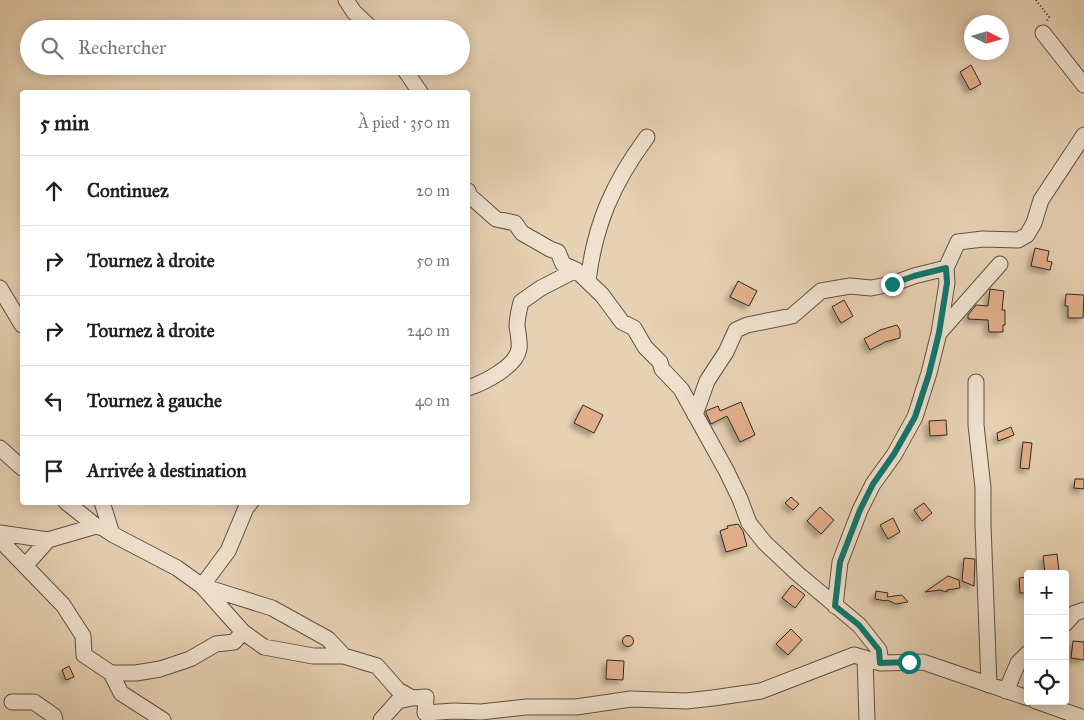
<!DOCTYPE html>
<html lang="fr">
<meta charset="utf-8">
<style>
:root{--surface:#fff;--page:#f6f6f6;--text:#222;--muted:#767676;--line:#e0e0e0}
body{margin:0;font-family:"IM FELL Great Primer",serif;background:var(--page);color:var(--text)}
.controls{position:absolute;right:15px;bottom:15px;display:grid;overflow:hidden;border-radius:5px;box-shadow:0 2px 12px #0003}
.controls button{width:45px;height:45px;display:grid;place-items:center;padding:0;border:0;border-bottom:1px solid var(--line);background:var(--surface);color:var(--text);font:25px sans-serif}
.compass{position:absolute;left:964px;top:15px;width:45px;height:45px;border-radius:50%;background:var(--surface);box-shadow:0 2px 12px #0003;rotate:95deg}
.stop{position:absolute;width:15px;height:15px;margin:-11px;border:4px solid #0f766e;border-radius:50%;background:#fff}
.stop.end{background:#0f766e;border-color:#fff;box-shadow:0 1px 5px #0008}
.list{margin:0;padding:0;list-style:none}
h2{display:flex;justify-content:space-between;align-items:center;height:65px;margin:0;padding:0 20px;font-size:21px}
h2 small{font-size:16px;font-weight:400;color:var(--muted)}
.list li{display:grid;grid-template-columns:32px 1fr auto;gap:15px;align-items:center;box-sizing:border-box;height:70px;padding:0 20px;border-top:1px solid var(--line)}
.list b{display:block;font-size:19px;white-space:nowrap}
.list em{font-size:16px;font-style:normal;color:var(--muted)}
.icon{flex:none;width:28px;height:28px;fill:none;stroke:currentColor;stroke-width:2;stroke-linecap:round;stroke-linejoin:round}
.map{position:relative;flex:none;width:1084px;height:720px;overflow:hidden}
.search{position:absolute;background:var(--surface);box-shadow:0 2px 12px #0003;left:20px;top:20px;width:450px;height:55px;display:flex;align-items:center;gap:12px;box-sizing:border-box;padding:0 18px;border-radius:28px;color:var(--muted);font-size:19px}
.panel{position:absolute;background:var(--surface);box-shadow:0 2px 12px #0003;left:20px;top:90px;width:450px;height:415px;border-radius:5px}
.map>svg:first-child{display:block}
.building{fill:#e2af8a;stroke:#31281f;filter:url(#shadow)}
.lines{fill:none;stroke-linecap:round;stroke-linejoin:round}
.minor-casing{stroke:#5e5244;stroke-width:17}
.path{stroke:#31281f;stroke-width:2;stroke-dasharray:1 2.5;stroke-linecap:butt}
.minor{stroke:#efe1ce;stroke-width:15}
.route{stroke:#0f766e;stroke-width:6}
</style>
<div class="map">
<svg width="1084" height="720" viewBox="0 0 1084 720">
<defs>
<filter id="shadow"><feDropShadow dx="-4" dy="4" stdDeviation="2.5" flood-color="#0004"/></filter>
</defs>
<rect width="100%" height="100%" fill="#e7d1b3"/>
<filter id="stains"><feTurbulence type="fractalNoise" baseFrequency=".004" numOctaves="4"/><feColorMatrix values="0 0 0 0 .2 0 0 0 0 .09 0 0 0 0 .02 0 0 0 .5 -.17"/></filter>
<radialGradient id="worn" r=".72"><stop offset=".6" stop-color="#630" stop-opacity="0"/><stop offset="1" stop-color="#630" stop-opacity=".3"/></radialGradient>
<path class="building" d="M971,65l10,19 -11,6 -10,-18z
M1035,248l14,3 -2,10 5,1 -2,8 -19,-4z
M738,281l19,10 -8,15 -19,-9z
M990,289l14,2 -2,19h3v15h-2v7h-14l-1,-12 -20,-1v-4l8,-10 12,1z
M1066,294l18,1 -1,23h-15v-12h-3z
M844,300l9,16 -12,7 -9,-16z
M897,325l3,5v8l-15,4 -15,8 -6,-11 16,-9z
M741,402l14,33 -15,7 -13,-26 -16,8 -5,-11v-2l12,-5 2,5z
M583,405l20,10 -9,18 -20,-10z
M946,420l1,15 -17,1 -1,-15z
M1011,427l3,8 -16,6 -1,-8z
M1023,442l9,1 -3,26 -9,-1z
M1075,479h9v10l-10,-1z
M791,497l8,7 -6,6 -8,-7z
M924,503l8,10 -10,8 -8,-11z
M820,507l14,13 -13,14 -14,-13z
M893,518l7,14 -12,7 -8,-14z
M738,524l5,7 4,15 -21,6 -6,-21 8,-3 -1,-2z
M1057,554l2,17 -14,2 -2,-17z
M964,558l11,1 -1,27 -12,-5z
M948,576l11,4 1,8 -13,2v2l-7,-2 -15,2z
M1028,577v16h-8l-1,-15z
M792,585l13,10 -10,13 -13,-10z
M876,591l12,2 -1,4 15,-2 6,7 -12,2 -9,-4 -1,1 -11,-2z
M791,629l11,11 -14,15 -12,-11z
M622.5 641a5.5 5.5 0 1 1 11 0a5.5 5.5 0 1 1-11 0Z
M1073,641l11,1v18l-13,-2z
M607,660l17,1 -1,19 -17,-1z
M69,666l5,11 -8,3 -4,-10z"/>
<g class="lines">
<defs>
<path id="minor" d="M346,0l8,12 18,17
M1043,33l41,52
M402,66l18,26
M468,191l2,5 26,23 19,4 7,10 28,16 8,3 5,12 13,6 26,25 20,27 12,6 11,19 15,15 2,7 19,20 45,81 14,29 9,24 16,20 33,31 61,51 20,25 2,13
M588,281c7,-57 25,-98 59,-144
M0,288l22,37
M939,333l61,-69
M976,382v43l7,63v37l6,160
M468,388c15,-5 48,-21 51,-39 1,-7 -1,-16 -2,-23 0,-8 2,-16 4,-24l20,-14 35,-18
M695,415l12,-34 19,-29 10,-22 11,-5 45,-9 29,-25 29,-5 21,2 21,-4 22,-8 32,-8
M0,448l22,20
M66,502l30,24 7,2 9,6 65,34 25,18 41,46 21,15 49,9h31l33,10 21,24 14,8 14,-1 -1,16 29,-2 27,1 45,-5h50l55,-8 55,2 27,-3 48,-7 93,-36 27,8 42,-1 105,36
M102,502l10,32
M251,502l-5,6 -18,43 -26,35 70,22 56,31 16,17
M0,533l48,7 48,-14
M0,540l63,65 20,31 1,19 27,18h25l24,-4 30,-10 26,-15 18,-2 9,-10
M25,566l23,-26
M835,606l5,-44 20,-52 13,-26 21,-29 21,-38 14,-44 10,-40 8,-50 -1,-15 12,-26 25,-3 35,1 9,-5 7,-12 7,-23 43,-65
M1065,624l10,-11 9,-3
M865,658l2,62
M111,673l10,20 42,27
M1006,691l12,-28 10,-10
M1036,701l48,17
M12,702h22l20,14 1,4
M381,720l17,-19 14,-3"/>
</defs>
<use href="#minor" class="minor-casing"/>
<path class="path" d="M1036,0l13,17 -2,4"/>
<use href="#minor" class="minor"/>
</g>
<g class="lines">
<path class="route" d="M892,284l22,-8 32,-8 1,15 -8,50 -10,41 -14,43 -21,37 -21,30 -13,26 -20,52 -5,44 24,19 20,25 1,13 29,-1"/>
</g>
<rect width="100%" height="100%" filter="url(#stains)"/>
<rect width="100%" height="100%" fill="url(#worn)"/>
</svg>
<div class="controls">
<button>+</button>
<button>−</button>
<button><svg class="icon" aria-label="locate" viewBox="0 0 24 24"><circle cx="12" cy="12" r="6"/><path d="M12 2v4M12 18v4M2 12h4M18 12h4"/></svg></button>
</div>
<svg class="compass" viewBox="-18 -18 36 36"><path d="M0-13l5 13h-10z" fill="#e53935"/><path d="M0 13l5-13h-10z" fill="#767676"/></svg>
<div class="stop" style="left:909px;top:662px"></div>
<div class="stop end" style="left:892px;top:284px"></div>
<div class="search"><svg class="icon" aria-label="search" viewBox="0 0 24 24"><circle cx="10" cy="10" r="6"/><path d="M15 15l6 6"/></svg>Rechercher</div>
<section class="panel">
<h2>5 min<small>À pied · 350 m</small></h2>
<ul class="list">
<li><svg class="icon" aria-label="ahead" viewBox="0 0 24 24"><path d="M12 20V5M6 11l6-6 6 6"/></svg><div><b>Continuez</b></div><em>20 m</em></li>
<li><svg class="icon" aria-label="right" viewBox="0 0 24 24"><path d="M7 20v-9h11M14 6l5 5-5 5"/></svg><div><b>Tournez à droite</b></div><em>50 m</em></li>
<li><svg class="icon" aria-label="right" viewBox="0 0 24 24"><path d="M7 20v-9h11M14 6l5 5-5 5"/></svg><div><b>Tournez à droite</b></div><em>240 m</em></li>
<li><svg class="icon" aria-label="left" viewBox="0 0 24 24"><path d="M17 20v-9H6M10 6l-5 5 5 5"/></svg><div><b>Tournez à gauche</b></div><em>40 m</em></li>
<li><svg class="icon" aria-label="arrive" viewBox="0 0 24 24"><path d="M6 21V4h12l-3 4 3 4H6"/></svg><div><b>Arrivée à destination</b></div></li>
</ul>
</section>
</div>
